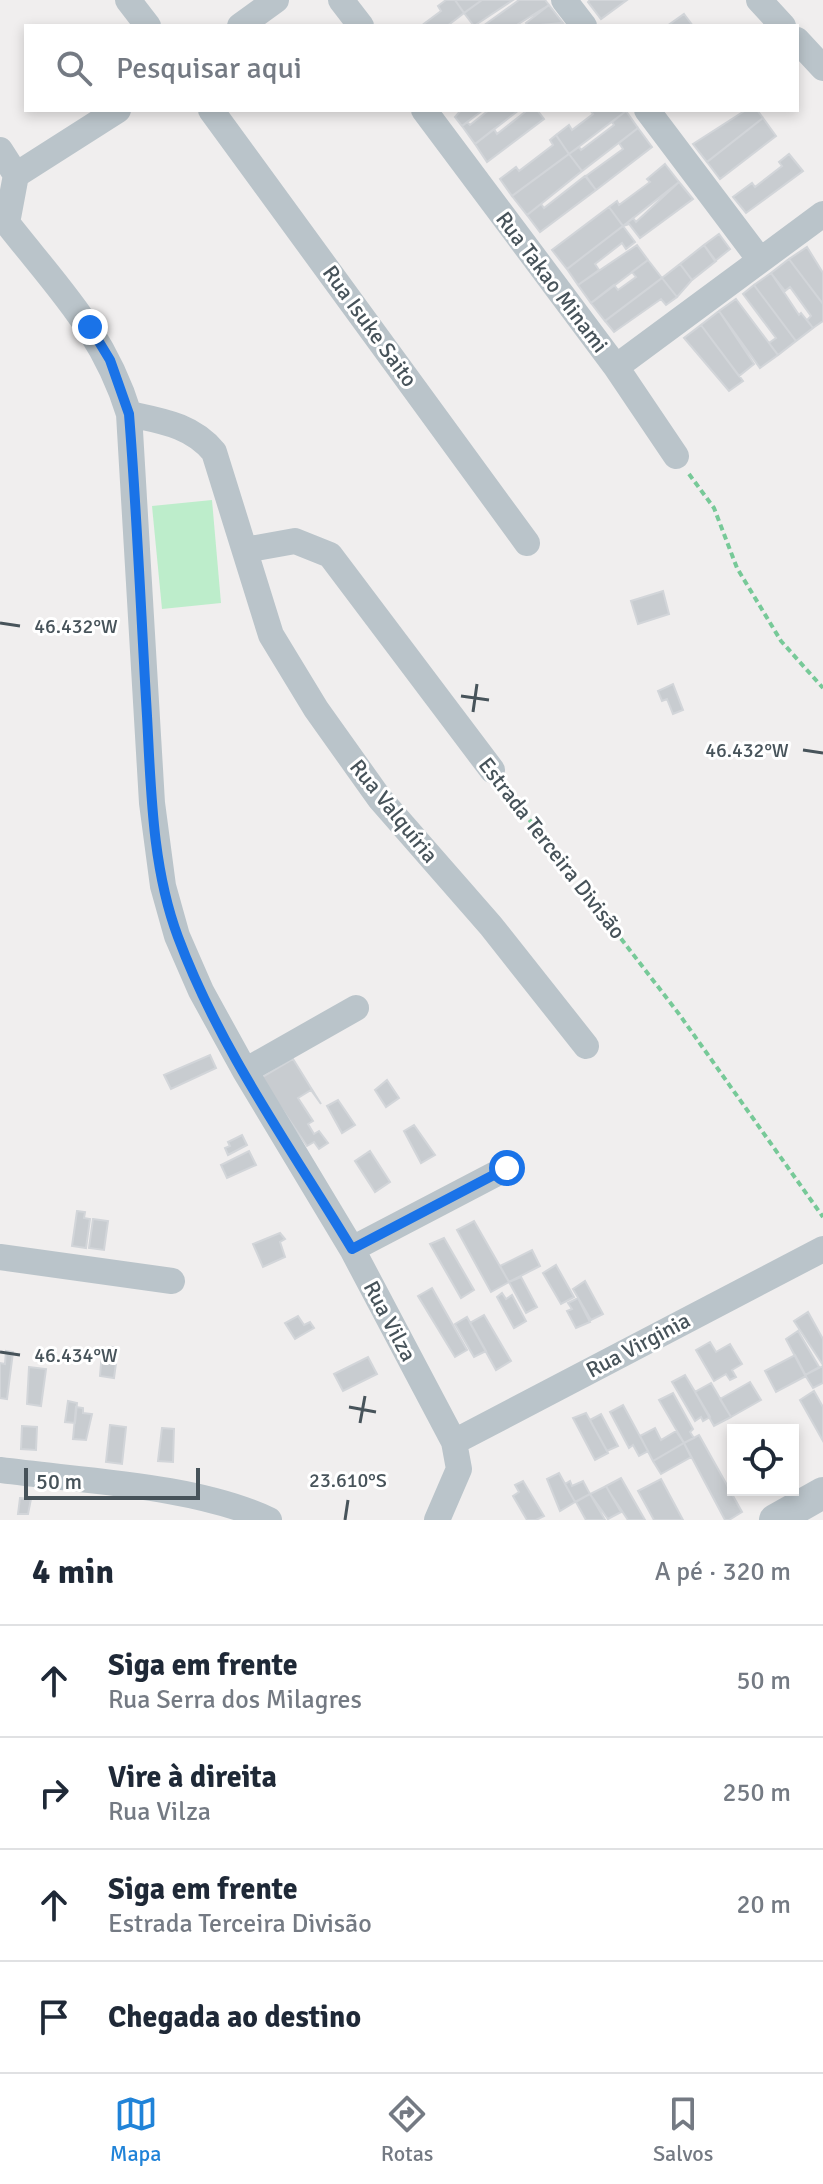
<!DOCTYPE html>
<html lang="pt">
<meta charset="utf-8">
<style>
:root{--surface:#fff;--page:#f2f2f3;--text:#1f2937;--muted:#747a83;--line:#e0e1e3;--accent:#2083d8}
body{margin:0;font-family:Signika,sans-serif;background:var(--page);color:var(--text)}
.controls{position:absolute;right:24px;bottom:24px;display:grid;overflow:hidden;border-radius:0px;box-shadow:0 4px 12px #0003}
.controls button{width:72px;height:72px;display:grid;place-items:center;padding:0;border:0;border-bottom:2px solid var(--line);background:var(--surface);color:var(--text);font:40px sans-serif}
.scale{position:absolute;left:24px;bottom:20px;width:176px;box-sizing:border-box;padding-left:8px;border:4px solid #47535a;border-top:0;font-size:22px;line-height:28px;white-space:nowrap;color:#47535a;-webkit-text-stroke:6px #fff;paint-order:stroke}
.stop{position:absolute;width:24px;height:24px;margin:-18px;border:6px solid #1a73e8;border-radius:50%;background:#fff}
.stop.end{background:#1a73e8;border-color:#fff;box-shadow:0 2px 8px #0008}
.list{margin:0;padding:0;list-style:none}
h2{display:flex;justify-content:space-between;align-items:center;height:104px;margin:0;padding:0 32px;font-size:34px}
h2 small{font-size:26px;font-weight:400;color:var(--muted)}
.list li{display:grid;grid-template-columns:52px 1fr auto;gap:24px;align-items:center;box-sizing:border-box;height:112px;padding:0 32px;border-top:2px solid var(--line)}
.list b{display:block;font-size:30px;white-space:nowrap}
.list p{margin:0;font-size:26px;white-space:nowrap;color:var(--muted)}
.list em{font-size:26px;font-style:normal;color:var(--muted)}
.icon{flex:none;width:44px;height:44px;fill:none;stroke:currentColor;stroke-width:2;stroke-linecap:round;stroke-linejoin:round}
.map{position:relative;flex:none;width:823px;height:1520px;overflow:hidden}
.search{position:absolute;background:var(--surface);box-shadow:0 4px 12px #0003;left:24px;right:24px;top:24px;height:88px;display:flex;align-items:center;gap:20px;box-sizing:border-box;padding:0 28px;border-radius:0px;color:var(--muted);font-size:30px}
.sheet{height:552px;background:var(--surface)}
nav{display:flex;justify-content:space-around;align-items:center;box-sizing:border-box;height:112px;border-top:2px solid var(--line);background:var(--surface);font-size:22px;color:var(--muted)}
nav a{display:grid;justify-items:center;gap:4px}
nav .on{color:var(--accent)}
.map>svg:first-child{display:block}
.pitch{fill:#bdedcb}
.building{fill:#c8ccd0;stroke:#d2d5d9;stroke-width:2}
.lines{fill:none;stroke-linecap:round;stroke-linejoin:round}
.path{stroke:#77c998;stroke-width:4;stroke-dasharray:6 4;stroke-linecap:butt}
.minor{stroke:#bac4ca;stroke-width:26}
.tertiary{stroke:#bac4ca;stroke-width:32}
.route{stroke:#1a73e8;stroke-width:10}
.ticks{fill:none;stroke:#47535a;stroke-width:3}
.labels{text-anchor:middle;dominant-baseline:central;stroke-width:6;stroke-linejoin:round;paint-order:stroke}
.street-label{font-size:22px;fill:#47535a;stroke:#fff}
.ticks-label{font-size:20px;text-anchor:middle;fill:#47535a;stroke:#fff;stroke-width:6;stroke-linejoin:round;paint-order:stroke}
</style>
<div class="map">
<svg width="823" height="1520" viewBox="0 0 823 1520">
<rect width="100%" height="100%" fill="#f0eeee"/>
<path class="pitch" d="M212,500l9,103 -59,6 -10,-103z"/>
<path class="building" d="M446,0h9l9,13 -17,13h-26l20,-15 -3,-5z
M455,0h27l-18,13z
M482,0h31l-39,26 -10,-13z
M519,0h26l4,5 -34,21h-32z
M590,0h37l-26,19 -13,-17z
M549,5l14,18 -35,3 -2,-3z
M684,14l9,12h-26z
M483,110l-21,16 -7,-9 6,-7z
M489,110h30l-44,34 -13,-18 5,-4 3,3z
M524,110h13l7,9 -57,43 -12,-18 19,-15 3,5 28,-22z
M590,110l36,1 -57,43 -13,-19 13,-10 3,5 21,-16z
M746,110h11l6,8 -56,44 -14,-18z
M626,111l12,17 -56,43 -13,-17 10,-7 2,3 33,-25 -2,-3z
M763,118l13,18 -56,43 -13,-17z
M638,128l14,19 -56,43 -10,-14 37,-27 -4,-6z
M556,135l13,19 -57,42 -12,-17 16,-12 3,4 34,-26 -3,-5z
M569,154l13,17 -55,44 -15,-19z
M789,154l14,17 -57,42 -13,-16 19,-14 3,4 27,-21 -3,-4z
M665,164l14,18 -56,44 -14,-19 8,-6 2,4 31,-23 -3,-3z
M585,176l11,14 -56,42 -13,-17 14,-11 3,4z
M679,182l14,17 -53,39 -11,-14 -6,2 10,-8 3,4z
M609,207l14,19 -56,43 -15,-19z
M623,226l12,16 -9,7 -4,-6 -27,21 4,6 -21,15 -11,-16z
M719,234l11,15 -15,12 -11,-16z
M637,245l11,15 -57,43 -13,-18z
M704,245l12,16 -24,19 -12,-16z
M807,247l16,26v31l-34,-45z
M789,259l34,45v17l-10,7 -6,-8 4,-4 -21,-29 -5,4 -14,-18z
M648,260l14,18 -57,43 -14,-18 23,-18 4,5 18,-13 -4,-5z
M680,264l12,16 -15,17 -15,-19z
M771,273l28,42 2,-2 12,15 -17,13 -42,-56z
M662,278l15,19 -11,8 -5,-6 -47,33 -9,-11z
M754,285l42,56 -18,14 -9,-12 7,-5 -33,-44z
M736,299l42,56 -18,13 -41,-57z
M719,311l35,53 -15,12 -38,-51z
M701,325l42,56 -14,10 -45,-53z
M663,591l6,23 -31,10 -7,-23z
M673,684l10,26 -10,4 -6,-15 -5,2 -4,-10z
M210,1055l6,13 -45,21 -7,-14z
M293,1059l28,45 -10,-14 -13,8 15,23 -5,3 6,10 5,-3 9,12 -9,6 -5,-7 -7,4 -46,-68z
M387,1080l12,18 -13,9 -11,-17z
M338,1100l17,25 -13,8 -15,-27z
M414,1125l21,30 -14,8 -17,-32z
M242,1135l5,10 -19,10 -3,-7 5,-2 -2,-4z
M249,1151l7,14 -29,13 -6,-13z
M370,1151l20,31 -15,10 -20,-31z
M77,1211l8,1 -1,6 6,1 -4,29 -14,-2z
M93,1219l15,2 -4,29 -15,-2z
M474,1221l35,61 -18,10 -34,-62z
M280,1233l5,6 -5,3 5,15 -22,10 -10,-23z
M444,1238l30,52 -13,8 -31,-54z
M532,1250l8,16 -31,16 -9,-16z
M556,1265l18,32 -13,7 -18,-31z
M521,1277l16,30 -11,6 -17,-31z
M585,1281l18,33 -12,6 -18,-31z
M432,1288l35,62 -12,7 -37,-61z
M502,1293l4,6 6,-4 14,26 -12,7 -17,-31z
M578,1298l12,24 -14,6 -9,-17 5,-2 -4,-6z
M808,1312l15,27v26l-29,-44z
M484,1315l27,46 -15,9 -26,-47z
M298,1316l6,9 6,-3 4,6 -19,11 -10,-16z
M467,1317l19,34 -12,6 -19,-33z
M798,1331l21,36 -14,8 -19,-36z
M710,1342l6,10 14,-8 12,20 -10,6 4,7 -6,3 -4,-6 -12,7 -18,-31z
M112,1347l6,1 -4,30 -14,-2 2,-24 9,1z
M6,1351l7,1 -6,47 -7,-1v-35l5,1z
M795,1355l11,21 -30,16 -11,-21z
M368,1357l9,17 -34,17 -9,-17z
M823,1366v17l-10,5 -8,-13z
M29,1367l17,2 -5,37 -14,-2z
M685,1375l25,42 -7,4 -2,-4 -6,4 -23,-39z
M750,1382l11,18 -30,17 -11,-18z
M711,1383l20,34 -17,9 -19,-34z
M814,1391l9,16v34l-23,-41z
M673,1393l20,36 -3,3 4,6 -10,5 -25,-43z
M68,1401l9,2 -2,20 -10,-1z
M623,1405l25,46 -9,5 -6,-11 -4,3 -19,-36z
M76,1407l7,1v5l9,1 -6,26 -13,-1z
M586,1413l22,40 -13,7 -22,-42z
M601,1414l17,32 -11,5 -17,-31z
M110,1425l16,2 -4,37 -16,-2z
M22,1426l15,1 -1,23 -15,-1z
M162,1428l12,1 -1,33 -15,-1z
M655,1428l6,12 15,-9 8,12 -31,18 -13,-25z
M699,1435l43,77 -13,8h-4l-41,-77z
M684,1443l7,14 -30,17 -8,-13z
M559,1473l16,29 -15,9 -13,-32z
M621,1478l24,42h-17l-18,-27 -4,-7z
M661,1479l22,41h-29l-16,-29z
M523,1481l21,35 -8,4h-9l-14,-24 6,-4 -4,-7z
M570,1481l2,5 11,-5 7,13 -15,8 -10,-18z
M606,1486l15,26 -13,7 -18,-25z
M590,1494l7,12 8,14h-19l-10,-18z
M20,1498l11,1 -3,15h-10z"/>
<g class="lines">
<path class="path" d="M689,474l25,34 23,60 44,73 42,47
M505,788l174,226 144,203"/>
<path class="minor" d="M128,0l20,26
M341,0l20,26
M564,0l20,26
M759,0l24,26
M240,26l36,-26
M797,40l26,28
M211,110l316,433
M424,110l192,257 60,89
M647,110l113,150
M0,150l16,25
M0,214c52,68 103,115 129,200l23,389 11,83 14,50 24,55 44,80 107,178 102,193 5,27 -22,51
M7,223l9,-48 102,-65
M616,367l207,-153
M129,414c32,7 63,11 85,38l57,183 45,74 64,90 111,127 95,120
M245,550l50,-9 35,14 162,215
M245,1071l111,-63
M352,1249l155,-81
M0,1257l172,24
M454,1442l369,-193
M0,1470c82,11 195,15 269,50"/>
<path class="tertiary" d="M775,1520l48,-27"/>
</g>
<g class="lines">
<path class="route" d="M90,327l20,33 19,54c8,100 12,201 18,302 4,73 5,152 31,221 41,111 113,211 174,312l155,-81"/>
</g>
<path class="ticks" d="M0,623l20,3M461,696l28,4M473,712l4,-28M803,750l20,3M0,1352l20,3M349,1407l27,5M360,1423l5,-27M345,1520l3,-20"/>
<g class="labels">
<g class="street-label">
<text transform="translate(552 282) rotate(53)">Rua Takao Minami</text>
<text transform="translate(370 326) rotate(54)">Rua Isuke Saito</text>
<text transform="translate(394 811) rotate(51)">Rua Valquíria</text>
<text transform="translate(552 848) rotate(52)">Estrada Terceira Divisão</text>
<text transform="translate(390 1321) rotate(62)">Rua Vilza</text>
<text transform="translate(638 1345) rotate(-28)">Rua Virginia</text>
</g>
</g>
<g class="ticks-label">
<text x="76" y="633">46.432°W</text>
<text x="747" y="757">46.432°W</text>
<text x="76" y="1362">46.434°W</text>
<text x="348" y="1487">23.610°S</text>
</g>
</svg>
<div class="controls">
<button><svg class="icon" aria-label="locate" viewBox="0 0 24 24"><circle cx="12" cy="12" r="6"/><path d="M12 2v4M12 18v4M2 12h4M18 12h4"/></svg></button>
</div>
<div class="scale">50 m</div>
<div class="stop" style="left:507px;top:1168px"></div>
<div class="stop end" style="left:90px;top:327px"></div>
<div class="search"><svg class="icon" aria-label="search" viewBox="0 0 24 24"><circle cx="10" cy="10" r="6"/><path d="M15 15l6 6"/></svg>Pesquisar aqui</div>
</div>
<section class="sheet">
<h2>4 min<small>A pé · 320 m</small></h2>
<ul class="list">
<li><svg class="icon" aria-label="ahead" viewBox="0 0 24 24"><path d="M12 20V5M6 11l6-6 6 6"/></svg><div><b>Siga em frente</b><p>Rua Serra dos Milagres</p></div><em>50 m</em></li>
<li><svg class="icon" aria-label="right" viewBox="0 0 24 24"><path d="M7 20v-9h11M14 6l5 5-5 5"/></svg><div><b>Vire à direita</b><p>Rua Vilza</p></div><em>250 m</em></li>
<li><svg class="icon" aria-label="ahead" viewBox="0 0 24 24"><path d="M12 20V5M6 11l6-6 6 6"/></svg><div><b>Siga em frente</b><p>Estrada Terceira Divisão</p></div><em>20 m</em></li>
<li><svg class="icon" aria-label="arrive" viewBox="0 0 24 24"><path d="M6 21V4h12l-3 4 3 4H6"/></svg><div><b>Chegada ao destino</b></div></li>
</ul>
</section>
<nav>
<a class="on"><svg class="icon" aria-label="map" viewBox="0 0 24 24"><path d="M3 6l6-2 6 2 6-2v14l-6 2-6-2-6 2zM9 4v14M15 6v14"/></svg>Mapa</a>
<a><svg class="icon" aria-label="directions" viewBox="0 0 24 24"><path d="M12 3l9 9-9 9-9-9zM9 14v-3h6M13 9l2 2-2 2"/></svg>Rotas</a>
<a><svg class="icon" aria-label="saved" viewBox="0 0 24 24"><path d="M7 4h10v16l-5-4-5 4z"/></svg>Salvos</a>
</nav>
